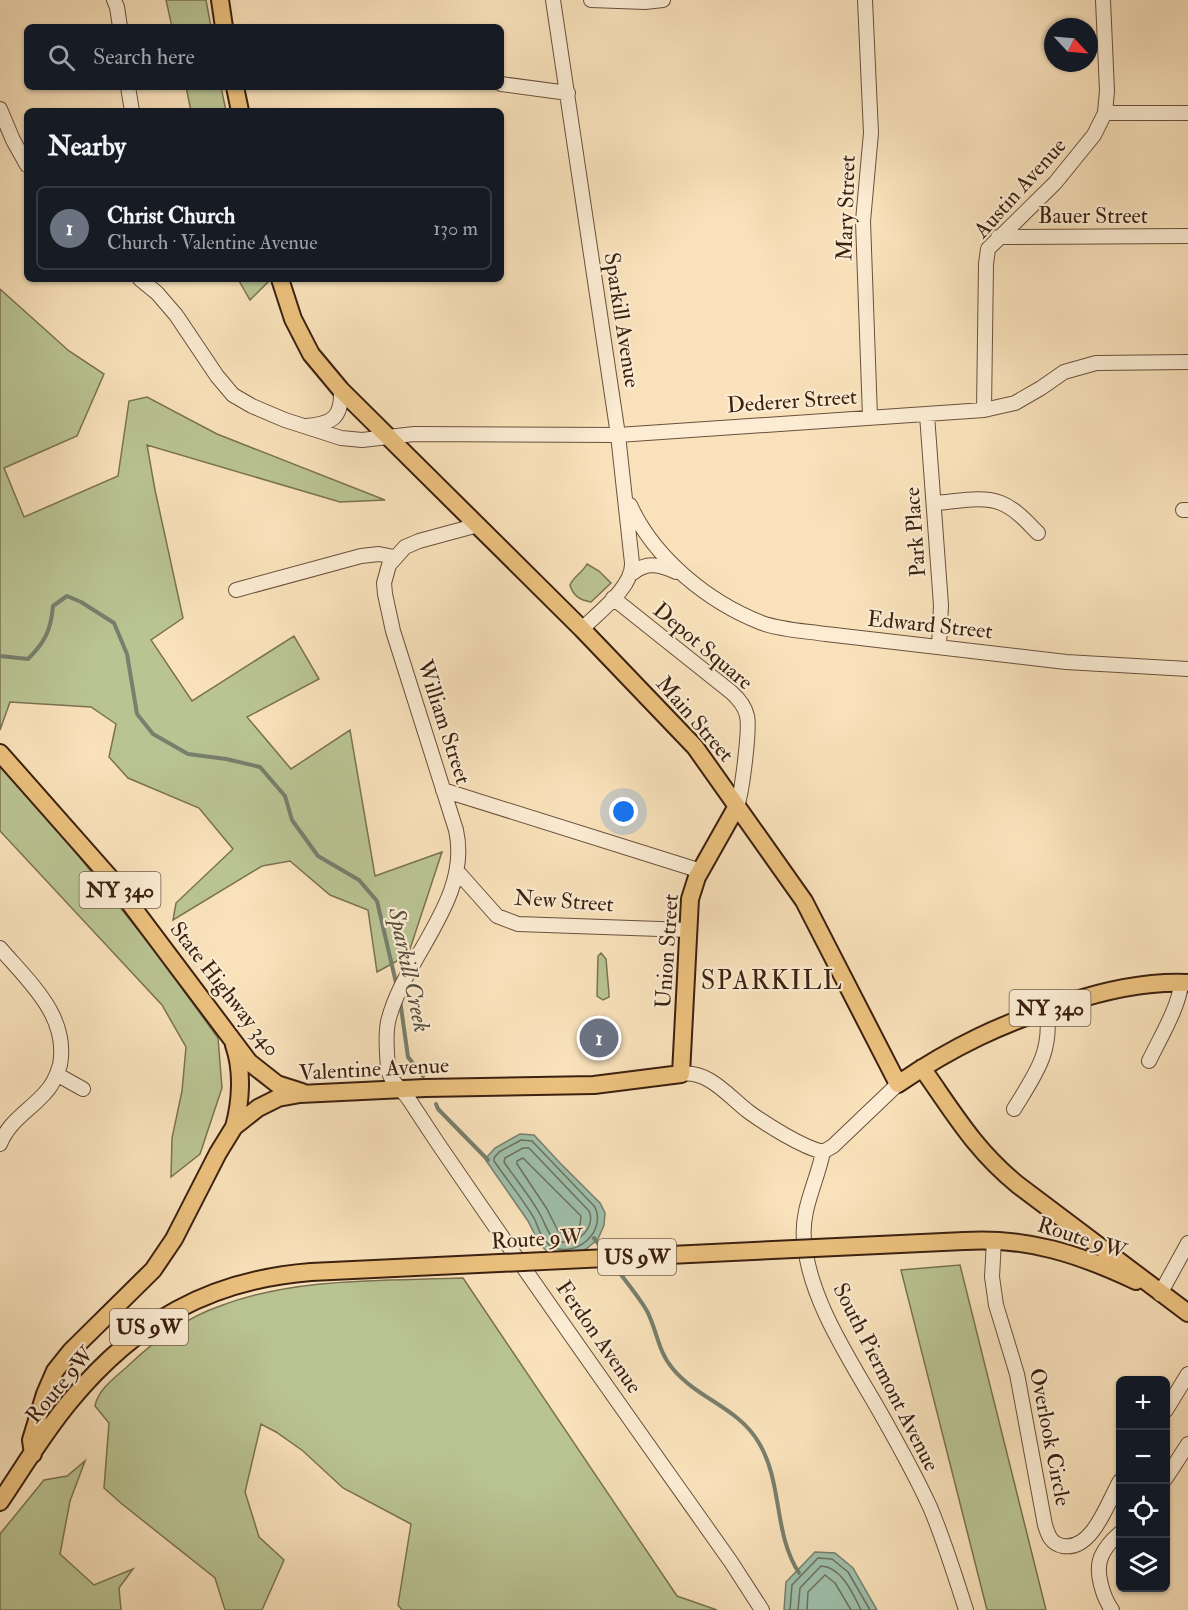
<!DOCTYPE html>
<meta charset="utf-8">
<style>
:root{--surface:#171b24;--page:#242831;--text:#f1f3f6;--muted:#9ea1a6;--line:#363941;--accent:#d93025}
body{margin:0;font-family:"IM FELL Double Pica",serif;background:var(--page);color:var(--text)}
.controls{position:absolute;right:18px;bottom:18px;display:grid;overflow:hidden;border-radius:9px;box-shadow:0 2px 4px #0004}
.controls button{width:54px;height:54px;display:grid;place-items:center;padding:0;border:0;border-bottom:2px solid var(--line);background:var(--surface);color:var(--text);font:30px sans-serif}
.compass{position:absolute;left:1044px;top:18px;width:54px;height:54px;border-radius:50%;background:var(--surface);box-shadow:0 2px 4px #0004;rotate:116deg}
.you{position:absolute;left:624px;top:812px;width:21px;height:21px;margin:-15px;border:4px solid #fff;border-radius:50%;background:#1a73e8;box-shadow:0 0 0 9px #1a73e833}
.badge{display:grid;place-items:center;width:39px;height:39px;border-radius:50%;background:var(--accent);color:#fff;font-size:20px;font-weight:700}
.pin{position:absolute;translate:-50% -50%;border:3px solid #fff;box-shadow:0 2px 6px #0006}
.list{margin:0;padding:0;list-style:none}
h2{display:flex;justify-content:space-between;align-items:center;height:78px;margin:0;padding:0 24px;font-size:26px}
h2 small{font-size:20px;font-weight:400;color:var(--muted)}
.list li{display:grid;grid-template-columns:39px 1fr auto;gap:18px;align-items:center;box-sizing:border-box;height:84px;margin:0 12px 12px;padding:0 12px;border:2px solid var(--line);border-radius:9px}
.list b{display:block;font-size:22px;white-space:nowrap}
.list p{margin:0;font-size:20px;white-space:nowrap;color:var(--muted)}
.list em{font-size:20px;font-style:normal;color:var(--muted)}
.icon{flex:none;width:33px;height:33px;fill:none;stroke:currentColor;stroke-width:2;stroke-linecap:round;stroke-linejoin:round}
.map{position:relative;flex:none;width:1188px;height:1610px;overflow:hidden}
.search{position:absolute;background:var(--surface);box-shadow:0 2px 4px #0004;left:24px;top:24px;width:480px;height:66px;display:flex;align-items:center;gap:15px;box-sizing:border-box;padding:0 21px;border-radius:9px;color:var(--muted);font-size:22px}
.panel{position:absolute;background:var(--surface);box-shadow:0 2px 4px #0004;left:24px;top:108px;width:480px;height:174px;border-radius:9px}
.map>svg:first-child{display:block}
.green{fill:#bac493;stroke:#7a7252;stroke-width:1.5}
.water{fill:#9fbfab;stroke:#777f6d;stroke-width:1.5}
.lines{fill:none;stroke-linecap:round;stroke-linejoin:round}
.shore{stroke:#6d705e;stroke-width:1.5}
.stream{stroke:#777f6d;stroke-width:4}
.minor-casing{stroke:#6a503b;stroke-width:16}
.major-casing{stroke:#3b2010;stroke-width:20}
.minor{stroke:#fbecd3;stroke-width:14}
.major{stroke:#ecc17e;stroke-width:16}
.major-bridge-casing{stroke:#3b2010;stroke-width:20;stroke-linecap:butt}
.major-bridge{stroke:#ecc17e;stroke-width:16}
.labels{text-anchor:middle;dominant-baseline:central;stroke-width:4.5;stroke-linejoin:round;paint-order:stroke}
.shield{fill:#fbecd3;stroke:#755d4a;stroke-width:1.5}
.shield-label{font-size:21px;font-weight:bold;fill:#3b2010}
.street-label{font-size:22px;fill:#3b2010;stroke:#fbecd3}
.water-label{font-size:24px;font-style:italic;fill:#59503e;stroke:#fbecd3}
.quarter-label{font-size:26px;letter-spacing:1.5px;fill:#3b2010;stroke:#fbecd3}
</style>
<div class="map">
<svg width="1188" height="1610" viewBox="0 0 1188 1610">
<rect width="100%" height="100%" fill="#f9e2bb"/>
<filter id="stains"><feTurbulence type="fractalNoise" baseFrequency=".00333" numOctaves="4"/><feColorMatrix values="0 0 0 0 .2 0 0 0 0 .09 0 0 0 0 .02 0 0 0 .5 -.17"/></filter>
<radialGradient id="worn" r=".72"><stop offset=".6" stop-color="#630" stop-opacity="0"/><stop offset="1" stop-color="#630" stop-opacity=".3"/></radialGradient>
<path class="green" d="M166,0h40l5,27h-39z
M186,87h35l5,24h-35z
M238,279h30l1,2 -19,19z
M0,289l69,62 35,23 -27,62 -73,32 20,49 94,-41 11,-75 18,-4 70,37 168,66 -45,2 -193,-57 8,45 28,128 -32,22 41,61 102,-65 25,43 -72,38 44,52 59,-39 25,146 67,-24 -34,103 -31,17 -9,-62 -38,-15 -40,-34 -28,5 -89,54 3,-17 57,-54 -34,-41 -71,-30 -19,-21 7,-33 -25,-17 -81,-5 -10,28z
M587,564l12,7 12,12 -20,19c-11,-2 -18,-6 -21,-17 3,-8 13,-13 17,-21z
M0,766l40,42 115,143 63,87 4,50 -22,66 -29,23 1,-39 10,-47 4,-44 -24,-42 -162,-174z
M601,953l5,6 3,35v3l-6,3 -6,-4 1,-40z
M960,1265l86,345h-59l-86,-340z
M463,1278l214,318 40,14h-315l-4,-5 13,-81 -68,-36 -40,-37 -27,-19 -15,-8 -16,68 14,45 25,23 -22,50h-37l-10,-32 -93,-74 -18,-16 5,-65 -14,-17c3,-17 21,-29 34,-41 25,-24 57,-47 91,-59 76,-29 163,-25 243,-28z
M85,1461l-15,40 -10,53 34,31 39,-16 -14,19 2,22h-121v-76l44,-54 23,-4z"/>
<path class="water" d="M520,1134l14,1 26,28 40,40 5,10 -1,12 -6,14 -12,10 -15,6h-19l-12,-10 -12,-24 -43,-62 10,-11z
M815,1552l20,1 18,15 24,42h-93l2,-28z"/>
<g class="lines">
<path class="shore" d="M521,1140l11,1 63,66c13,30 -29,56 -49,35 -6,-6 -8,-16 -12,-24 -12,-20 -27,-38 -40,-57v-3l5,-6z
M523,1148h6l60,63c8,18 -16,38 -33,29 -8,-4 -11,-17 -15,-24 -10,-19 -25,-36 -37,-54l1,-4z
M523,1158l58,58 -1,9c-6,5 -14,10 -22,6l-11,-22 -30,-45v-3z
M790,1610l2,-25 26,-27 14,1 16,13 22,38
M798,1610l2,-22 21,-22c21,1 32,28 40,44
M807,1610l1,-18 17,-17 10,8 16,27"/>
<path class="stream" d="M0,656l28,3c17,-17 23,-29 25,-53l14,-10 14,6 33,21 13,31 10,60 16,20 35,20 38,5 34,8 25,29 7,24 26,36 41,24 18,21 20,86
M400,1000l8,57 15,19
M436,1104l2,5 50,51
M594,1238l12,16
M612,1263c11,15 25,31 35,48 10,19 11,41 26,58 25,30 66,39 86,74 24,40 14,90 40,130"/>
<defs>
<path id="minor" d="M114,0l3,7 3,20
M553,0l65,435 14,128c1,24 -33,49 -50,66
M591,0l54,2 18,-2
M865,0l6,133 -8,88 7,196
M501,84l67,9
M128,87l4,24
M0,109l13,31 14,25
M1105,113h83
M998,237l190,-1
M140,279l17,14 19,22 41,61 16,19 19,11 33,14 56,18 21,2 52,-6 204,1 366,-25 31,-7 26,-15 23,-16 32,-9 92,-1
M984,410l2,-146 2,-15 67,-66 39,-48 11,-22 2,-22 -4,-91
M927,415l14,190 -2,41
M306,426c27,-2 36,-9 35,-36
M935,503c20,-1 47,-8 66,0 15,6 27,20 37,30
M630,505c24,53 78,97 132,118 20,7 43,8 64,11l240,28 122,7
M1183,510h5
M478,525l-59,16 -14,6 -16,18 -5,18 1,11 8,37 63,199c16,70 -53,128 -68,192 -3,15 -1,31 0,46 2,15 14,20 22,33 13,20 26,40 40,60 92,135 187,268 281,401l31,48
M633,573c14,-12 28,-8 43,-1
M236,590l125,-34 18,-2 15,3
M613,598l118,94c8,7 14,14 16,24 3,13 -5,77 -10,90
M443,790l258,81
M457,871l40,45 21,8 170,6
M0,948c29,34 69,68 60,117 -3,10 -7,20 -15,28 -16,18 -36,28 -45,51
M1149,1061c10,-21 31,-56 32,-78
M681,1074c28,-4 48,23 68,38 18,13 53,35 74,40
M58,1075l25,14
M898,1084l-65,62 -10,6c-6,30 -22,57 -19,88 6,67 55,132 86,190 14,25 28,51 40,77 14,33 25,69 36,103
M1014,1109c20,-33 40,-58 32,-100
M994,1240l-2,37 4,28 21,69 28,151c3,10 6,19 18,21 30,5 45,-45 57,-65
M1160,1294l28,-51
M1166,1410l22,-36
M1166,1478l22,-34
M1112,1610c-9,-13 -18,-40 -10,-55 4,-9 11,-16 18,-22"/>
<path id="major" d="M220,0l4,27
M235,87l5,24
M280,279l13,40 18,35 30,36 241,239 113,118 109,154 94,183c54,-37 106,-62 169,-81 39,-13 79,-22 121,-20
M0,753l113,128 136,181 28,22 25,8
M922,1068c32,45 52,81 96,117l170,128
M234,1127c7,-25 9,-57 0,-82
M964,1241c63,-4 115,13 172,40
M33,1454l-2,-14 14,-46 10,-23 16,-20 82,-81 21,-31 44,-86 16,-26 24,-19 20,-10 22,-4 125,-6 169,-3 87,-11 9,-175 7,-22 40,-71
M0,1502c23,-34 44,-70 71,-102 65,-78 138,-120 240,-128"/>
</defs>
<use href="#minor" class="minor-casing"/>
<use href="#major" class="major-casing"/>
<use href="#minor" class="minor"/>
<use href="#major" class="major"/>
<defs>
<path id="major-bridge" d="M311,1272l653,-31"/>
</defs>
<use href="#major-bridge" class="major-bridge-casing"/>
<use href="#major-bridge" class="major-bridge"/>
</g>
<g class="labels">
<g class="shield">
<rect x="79.5" y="872" width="81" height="36" rx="4.5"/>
<rect x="1009.5" y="990" width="81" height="36" rx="4.5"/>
<rect x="598" y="1239" width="78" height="36" rx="4.5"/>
<rect x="110" y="1309" width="78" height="36" rx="4.5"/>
</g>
<g class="shield-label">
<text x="120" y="890">NY 340</text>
<text x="1050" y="1008">NY 340</text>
<text x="637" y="1257">US 9W</text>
<text x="149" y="1327">US 9W</text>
</g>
<g class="street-label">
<text transform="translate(1020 188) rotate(-48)">Austin Avenue</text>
<text transform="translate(846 208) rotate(-88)">Mary Street</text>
<text x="1093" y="216">Bauer Street</text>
<text transform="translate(622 320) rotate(81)">Sparkill Avenue</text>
<text transform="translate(792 401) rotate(-4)">Dederer Street</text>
<text transform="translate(915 532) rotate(-94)">Park Place</text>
<text transform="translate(930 625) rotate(6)">Edward Street</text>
<text transform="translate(703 646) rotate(40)">Depot Square</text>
<text transform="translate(695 719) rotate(49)">Main Street</text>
<text transform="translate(444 722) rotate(72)">William Street</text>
<text transform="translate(564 901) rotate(4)">New Street</text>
<text transform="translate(667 951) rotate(-86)">Union Street</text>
<text transform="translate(225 989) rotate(52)">State Highway 340</text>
<text transform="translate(374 1069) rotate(-3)">Valentine Avenue</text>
<text transform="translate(1082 1238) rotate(18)">Route 9W</text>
<text transform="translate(537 1239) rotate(-3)">Route 9W</text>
<text transform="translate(599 1337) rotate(55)">Ferdon Avenue</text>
<text transform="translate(886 1377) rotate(63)">South Piermont Avenue</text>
<text transform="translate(60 1385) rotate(-50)">Route 9W</text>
<text transform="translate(1050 1437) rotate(79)">Overlook Circle</text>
</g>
<g class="water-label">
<text transform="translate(409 970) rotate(78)">Sparkill Creek</text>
</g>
<g class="quarter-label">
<text x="772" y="981">SPARKILL</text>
</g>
</g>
<rect width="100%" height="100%" filter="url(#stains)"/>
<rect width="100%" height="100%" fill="url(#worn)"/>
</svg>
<div class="controls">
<button>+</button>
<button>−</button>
<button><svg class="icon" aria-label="locate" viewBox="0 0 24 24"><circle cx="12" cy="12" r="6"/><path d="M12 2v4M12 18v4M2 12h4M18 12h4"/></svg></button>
<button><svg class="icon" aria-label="layers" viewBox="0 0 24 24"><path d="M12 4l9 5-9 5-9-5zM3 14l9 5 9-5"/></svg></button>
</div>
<svg class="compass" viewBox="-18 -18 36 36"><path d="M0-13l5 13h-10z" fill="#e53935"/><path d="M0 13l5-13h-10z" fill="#9ea1a6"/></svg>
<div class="you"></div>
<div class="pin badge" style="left:599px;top:1038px;background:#6b7280">1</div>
<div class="search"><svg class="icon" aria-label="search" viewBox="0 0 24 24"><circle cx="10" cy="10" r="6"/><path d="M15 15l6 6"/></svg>Search here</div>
<section class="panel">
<h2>Nearby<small></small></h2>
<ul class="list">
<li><span class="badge" style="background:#6b7280">1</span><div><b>Christ Church</b><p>Church · Valentine Avenue</p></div><em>130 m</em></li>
</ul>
</section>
</div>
